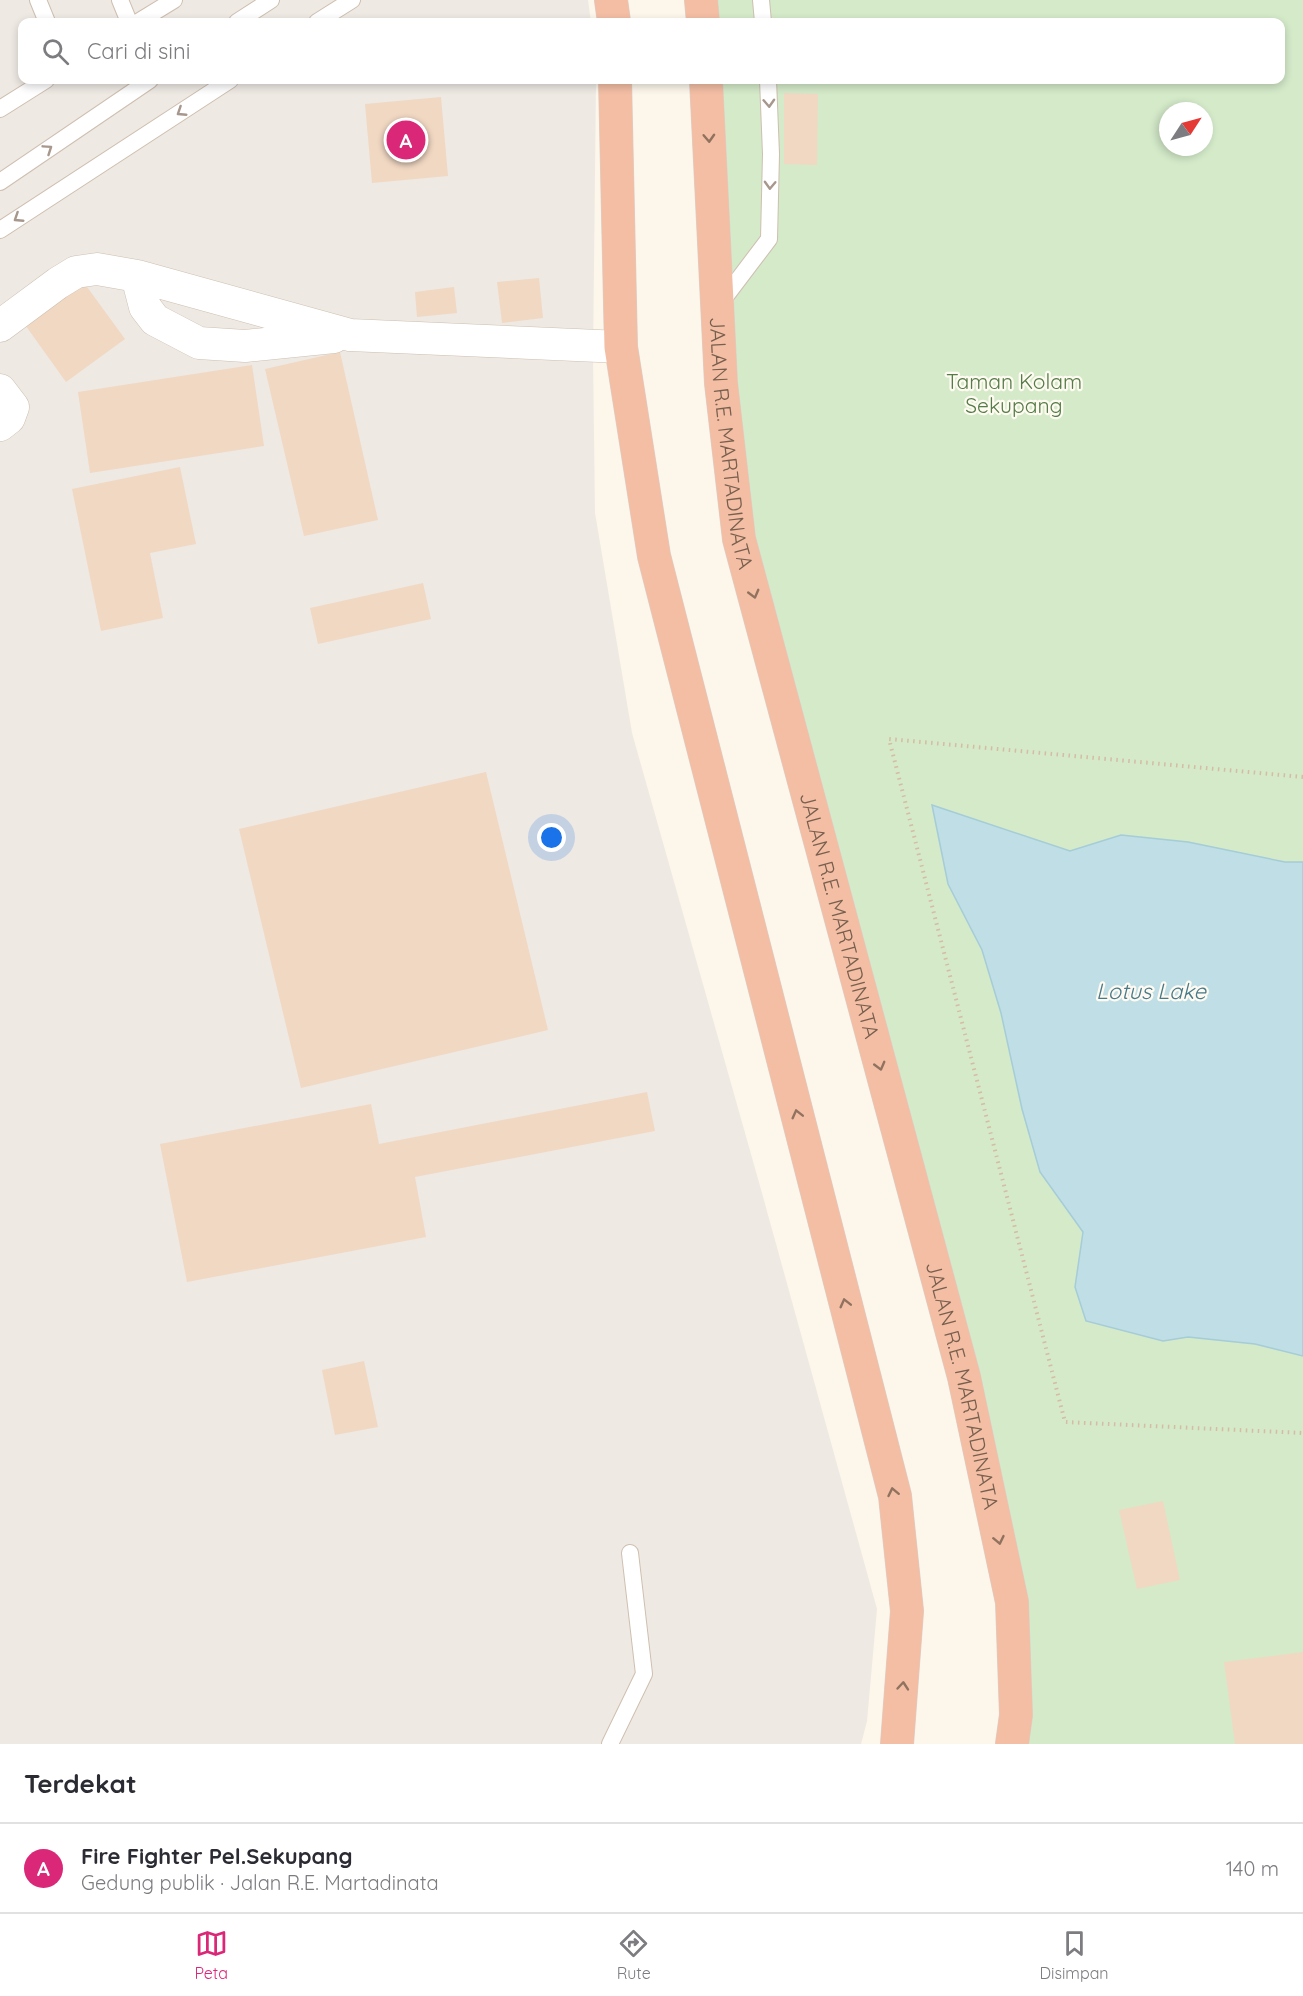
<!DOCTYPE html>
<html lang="id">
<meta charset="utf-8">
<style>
:root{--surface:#fff;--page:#f7f7f7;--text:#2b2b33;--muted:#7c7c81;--line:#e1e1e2;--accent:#db2777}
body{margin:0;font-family:Quicksand,sans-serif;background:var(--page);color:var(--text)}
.compass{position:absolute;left:1159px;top:102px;width:54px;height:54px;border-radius:50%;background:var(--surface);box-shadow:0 3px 9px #0003;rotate:54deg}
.you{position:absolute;left:552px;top:838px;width:21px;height:21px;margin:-15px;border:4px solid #fff;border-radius:50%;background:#1a73e8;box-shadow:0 0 0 9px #1a73e833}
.badge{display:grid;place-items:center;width:39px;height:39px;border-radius:50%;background:var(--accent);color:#fff;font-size:20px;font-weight:700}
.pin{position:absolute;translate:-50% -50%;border:3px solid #fff;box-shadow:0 2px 6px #0006}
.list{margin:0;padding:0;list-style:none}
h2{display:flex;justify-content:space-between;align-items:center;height:78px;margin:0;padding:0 24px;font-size:26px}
h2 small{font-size:20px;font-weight:400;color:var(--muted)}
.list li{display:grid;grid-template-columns:39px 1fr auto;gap:18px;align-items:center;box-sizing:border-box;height:90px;padding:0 24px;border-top:2px solid var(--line)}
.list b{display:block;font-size:22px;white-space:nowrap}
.list p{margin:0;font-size:20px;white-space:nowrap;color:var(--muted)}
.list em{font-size:20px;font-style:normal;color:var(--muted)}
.icon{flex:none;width:33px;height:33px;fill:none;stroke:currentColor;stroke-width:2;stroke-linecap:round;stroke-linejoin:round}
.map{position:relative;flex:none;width:1303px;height:1744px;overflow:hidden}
.search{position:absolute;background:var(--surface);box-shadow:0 3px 9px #0003;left:18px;right:18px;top:18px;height:66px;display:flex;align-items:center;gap:15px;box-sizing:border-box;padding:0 21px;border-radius:12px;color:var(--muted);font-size:22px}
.sheet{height:168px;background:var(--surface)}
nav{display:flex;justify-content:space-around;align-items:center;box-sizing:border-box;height:84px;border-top:2px solid var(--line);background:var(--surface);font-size:16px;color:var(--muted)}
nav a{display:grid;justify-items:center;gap:3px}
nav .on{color:var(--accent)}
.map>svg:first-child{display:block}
.industrial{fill:#eee9e3}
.green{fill:#d4eac9;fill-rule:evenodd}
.water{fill:#bfdee6;stroke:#a5ccd7;stroke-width:1.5}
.building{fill:#f1d8c3}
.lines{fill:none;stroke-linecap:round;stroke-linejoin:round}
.lane-casing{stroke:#cebfb0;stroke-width:18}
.street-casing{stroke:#cebfb0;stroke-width:33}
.highway-casing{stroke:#d9d2cd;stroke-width:34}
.path{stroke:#d6bba5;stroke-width:4;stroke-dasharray:1.5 4.5;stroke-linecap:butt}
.lane{stroke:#fff;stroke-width:16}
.street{stroke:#fff;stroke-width:32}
.highway{stroke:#f3bea4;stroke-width:33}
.oneway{stroke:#a7978c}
.oneway2{stroke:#90725f}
.labels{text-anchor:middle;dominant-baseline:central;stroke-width:4.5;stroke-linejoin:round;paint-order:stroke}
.park-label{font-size:21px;fill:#537c46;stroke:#fefaf1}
.street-label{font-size:21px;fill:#775f4e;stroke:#fefaf1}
.water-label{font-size:22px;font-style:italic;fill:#487a89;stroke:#fefaf1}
</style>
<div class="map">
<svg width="1303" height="1744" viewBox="0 0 1303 1744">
<rect width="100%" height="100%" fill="#fcf6eb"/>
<path class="industrial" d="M0,0h588l3,22h-569v58h574l-3,277 2,156 37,220 128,453 117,423 -10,112 -6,23h-861z"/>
<path class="green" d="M701,0h602v1744h-291v-142l-273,-1063 -33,-459h574v-58h-577zM1168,111h36v36h-36z"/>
<path class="water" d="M932,805l138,46 51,-16 67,7 97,20h18v494l-48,-12 -67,-7 -25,4 -77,-20 -11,-34 8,-55 -43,-60 -18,-63 -21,-96 -19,-63 -34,-66z"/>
<path class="building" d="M784,93l34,1 -1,71 -33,-1z
M441,97l7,79 -76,7 -7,-79z
M539,278l4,40 -41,5 -5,-41z
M82,280l43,59 -59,43 -43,-60z
M454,287l3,26 -40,4 -2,-25z
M340,352l38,168 -74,16 -39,-167z
M252,365l12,81 -174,27 -12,-81z
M180,467l16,77 -46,9 13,65 -62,13 -29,-142z
M423,583l8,36 -113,25 -8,-36z
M486,772l62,258 -247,58 -62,-259z
M647,1092l8,39 -240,46 11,60 -239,45 -27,-138 211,-40 8,40z
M364,1361l14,66 -43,8 -13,-65z
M1163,1501l17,79 -43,9 -18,-79z
M1303,1652v92h-68l-11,-82z"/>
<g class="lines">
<defs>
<path id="lane" d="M38,0l9,22
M120,0l9,22
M761,0l2,22
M138,22l36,-22
M237,22l34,-22
M317,22l35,-22
M0,109l46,-29
M0,182l150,-102
M0,230l230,-150
M719,305l50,-66 2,-85 -3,-74
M610,1744l34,-70 -14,-121"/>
<path id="street" d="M137,276l8,31 10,13 44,23 46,3 89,-9
M0,326l58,-43 18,-11 21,-3 40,7 213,59 271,12
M0,390l13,17 -4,11 -9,7"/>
<g id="highway">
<path d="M611,0l3,22"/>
<path d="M701,0l2,22"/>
<path d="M615,80l6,267 33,209 241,940 12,115 -10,133"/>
<path id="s1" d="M706,80l15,303 18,156 225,838 48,225 4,113 -4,29"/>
</g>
</defs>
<use href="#lane" class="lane-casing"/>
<use href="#street" class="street-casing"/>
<use href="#highway" class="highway-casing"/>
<path class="path" d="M1303,777l-414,-38 176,683 238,11"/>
<use href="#lane" class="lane"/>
<use href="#street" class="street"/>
<use href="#highway" class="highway"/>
</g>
<defs><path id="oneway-chevron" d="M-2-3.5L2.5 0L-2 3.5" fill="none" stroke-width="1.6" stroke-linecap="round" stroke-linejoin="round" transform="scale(1.5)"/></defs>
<g class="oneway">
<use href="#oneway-chevron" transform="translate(769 103) rotate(87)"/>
<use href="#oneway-chevron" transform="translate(181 112) rotate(147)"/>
<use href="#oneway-chevron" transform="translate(48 149) rotate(-34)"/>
<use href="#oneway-chevron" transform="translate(770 185) rotate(92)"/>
<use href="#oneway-chevron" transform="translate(18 218) rotate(147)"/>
</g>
<g class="oneway2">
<use href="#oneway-chevron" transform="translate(709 138) rotate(87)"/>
<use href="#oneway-chevron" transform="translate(754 594) rotate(75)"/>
<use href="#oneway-chevron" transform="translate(880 1066) rotate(75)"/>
<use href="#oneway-chevron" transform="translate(797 1114) rotate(-104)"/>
<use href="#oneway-chevron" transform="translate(845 1303) rotate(-104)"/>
<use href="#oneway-chevron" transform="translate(893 1492) rotate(-102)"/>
<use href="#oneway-chevron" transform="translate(999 1540) rotate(78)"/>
<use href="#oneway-chevron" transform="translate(903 1686) rotate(-85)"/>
</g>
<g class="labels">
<g class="park-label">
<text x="1014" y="381">Taman Kolam<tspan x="1014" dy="24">Sekupang</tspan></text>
</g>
<g class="street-label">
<text stroke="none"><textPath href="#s1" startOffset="364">JALAN R.E. MARTADINATA</textPath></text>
<text stroke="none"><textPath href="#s1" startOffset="850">JALAN R.E. MARTADINATA</textPath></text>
<text stroke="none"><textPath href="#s1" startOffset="1336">JALAN R.E. MARTADINATA</textPath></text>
</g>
<g class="water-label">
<text x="1151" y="991">Lotus Lake</text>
</g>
</g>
</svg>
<svg class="compass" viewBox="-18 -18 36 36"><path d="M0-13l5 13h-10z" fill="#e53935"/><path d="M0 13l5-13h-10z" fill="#7c7c81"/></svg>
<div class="you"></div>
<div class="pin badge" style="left:406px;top:140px">A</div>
<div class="search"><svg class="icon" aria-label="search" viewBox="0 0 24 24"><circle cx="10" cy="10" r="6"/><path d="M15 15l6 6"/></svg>Cari di sini</div>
</div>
<section class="sheet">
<h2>Terdekat<small></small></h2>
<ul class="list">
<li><span class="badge">A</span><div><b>Fire Fighter Pel.Sekupang</b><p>Gedung publik · Jalan R.E. Martadinata</p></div><em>140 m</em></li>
</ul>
</section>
<nav>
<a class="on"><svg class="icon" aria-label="map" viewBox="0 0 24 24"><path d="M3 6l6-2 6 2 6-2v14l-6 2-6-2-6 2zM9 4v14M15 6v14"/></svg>Peta</a>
<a><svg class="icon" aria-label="directions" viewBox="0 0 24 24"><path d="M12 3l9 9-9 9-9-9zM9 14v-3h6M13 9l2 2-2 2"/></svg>Rute</a>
<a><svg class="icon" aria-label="saved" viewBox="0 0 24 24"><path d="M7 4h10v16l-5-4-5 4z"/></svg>Disimpan</a>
</nav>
